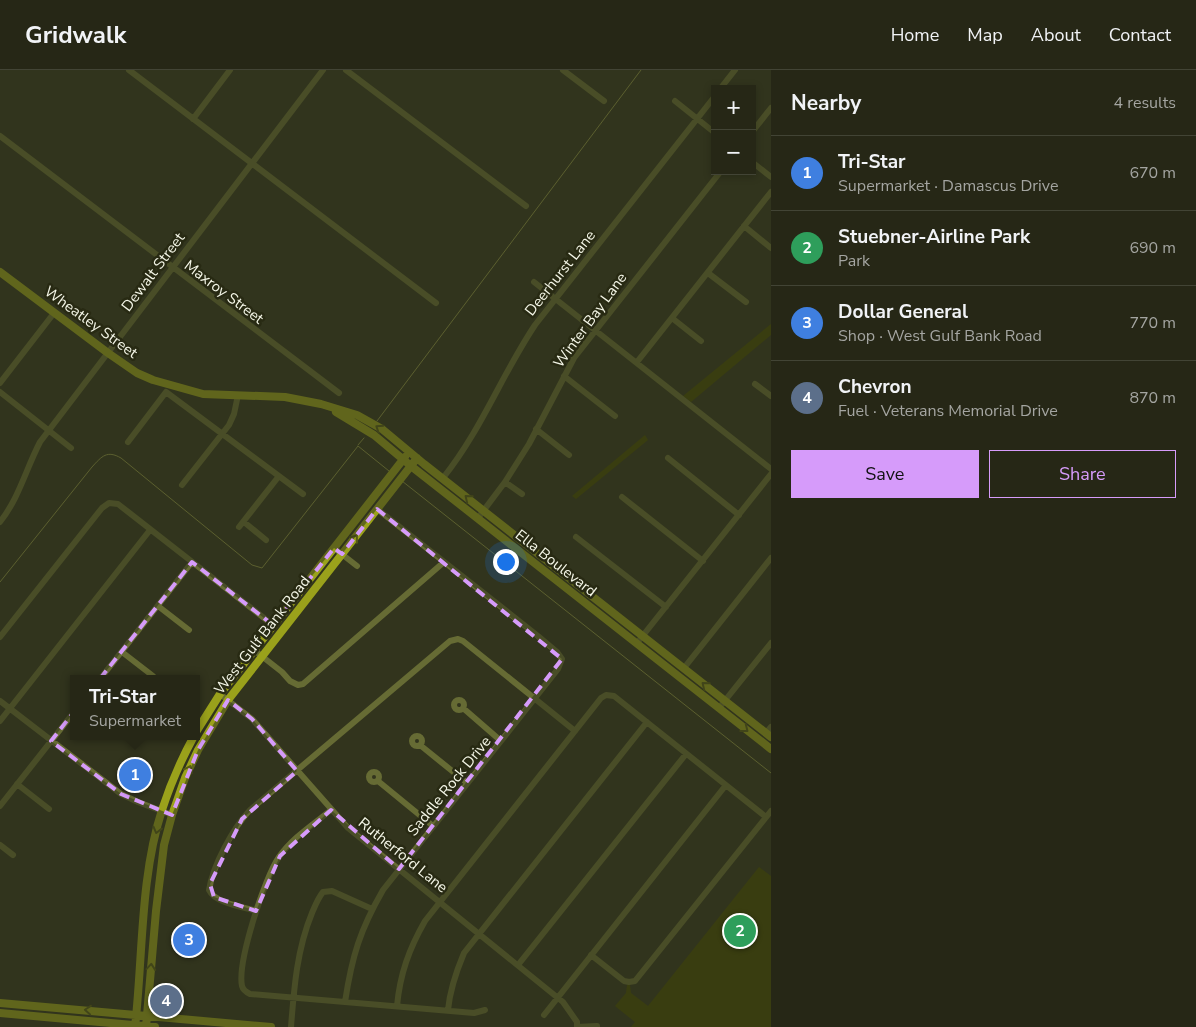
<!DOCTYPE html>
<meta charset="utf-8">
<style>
:root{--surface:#262716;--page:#2e2f1f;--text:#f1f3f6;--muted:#a4a5a1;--line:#424435;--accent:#d69bfa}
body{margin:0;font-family:"Nunito Sans",sans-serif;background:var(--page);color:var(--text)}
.controls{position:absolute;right:15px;top:15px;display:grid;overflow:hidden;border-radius:0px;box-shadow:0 2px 8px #0003}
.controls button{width:45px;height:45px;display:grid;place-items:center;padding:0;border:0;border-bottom:1px solid var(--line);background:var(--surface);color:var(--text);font:25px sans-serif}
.you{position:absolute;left:505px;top:491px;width:18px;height:18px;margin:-12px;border:4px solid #fff;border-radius:50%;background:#1a73e8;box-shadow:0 0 0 8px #1a73e833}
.badge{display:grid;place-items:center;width:32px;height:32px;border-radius:50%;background:var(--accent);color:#fff;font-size:16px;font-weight:700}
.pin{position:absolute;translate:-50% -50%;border:2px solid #fff;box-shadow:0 1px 5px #0006}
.popup{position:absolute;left:70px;top:605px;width:130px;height:65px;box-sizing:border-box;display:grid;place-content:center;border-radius:0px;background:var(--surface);filter:drop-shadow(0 1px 4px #0005);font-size:16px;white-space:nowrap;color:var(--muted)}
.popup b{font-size:19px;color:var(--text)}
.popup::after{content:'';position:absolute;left:50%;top:100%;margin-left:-10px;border:10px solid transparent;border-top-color:var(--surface)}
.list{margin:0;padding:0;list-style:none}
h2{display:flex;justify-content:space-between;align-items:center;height:65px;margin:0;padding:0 20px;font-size:21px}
h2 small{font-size:16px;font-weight:400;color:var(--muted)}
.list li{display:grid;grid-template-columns:32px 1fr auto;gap:15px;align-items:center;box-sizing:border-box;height:75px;padding:0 20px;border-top:1px solid var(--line)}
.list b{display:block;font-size:19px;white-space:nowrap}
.list p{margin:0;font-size:16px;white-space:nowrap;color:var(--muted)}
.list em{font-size:16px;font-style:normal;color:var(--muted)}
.actions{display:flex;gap:10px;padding:15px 20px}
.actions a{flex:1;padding:11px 0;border:1px solid var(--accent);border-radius:0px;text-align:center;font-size:18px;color:var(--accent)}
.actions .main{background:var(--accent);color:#111}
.map{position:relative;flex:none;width:771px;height:957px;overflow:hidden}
header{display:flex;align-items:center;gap:30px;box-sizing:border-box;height:70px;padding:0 25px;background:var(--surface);border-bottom:1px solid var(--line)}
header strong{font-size:24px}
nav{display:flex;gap:28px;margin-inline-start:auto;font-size:18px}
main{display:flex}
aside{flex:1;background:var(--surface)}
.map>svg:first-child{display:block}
.green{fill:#444800}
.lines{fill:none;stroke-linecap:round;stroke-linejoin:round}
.stream{stroke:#8e9245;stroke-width:1}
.minor{stroke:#666b34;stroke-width:6}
.major{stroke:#9aa11b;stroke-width:8}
.oneway{stroke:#565a16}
.marked{fill:none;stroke:#d69bfa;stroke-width:4;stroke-dasharray:10 6;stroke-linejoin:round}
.labels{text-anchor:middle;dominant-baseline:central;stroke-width:5;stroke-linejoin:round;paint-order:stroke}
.street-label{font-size:15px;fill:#f4f6e7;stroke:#282a13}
</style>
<header>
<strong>Gridwalk</strong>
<nav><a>Home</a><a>Map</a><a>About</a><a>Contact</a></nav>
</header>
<main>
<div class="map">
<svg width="771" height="957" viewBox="0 0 771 957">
<rect width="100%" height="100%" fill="#32341d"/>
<path class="green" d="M771,254v11l-80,67 -8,-6z
M645,365l3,5 -72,59 -4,-3z
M759,797l12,9v151h-140l4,-5 -20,-16 11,-13 1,-8h3l1,8 17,13z"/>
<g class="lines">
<path class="stream" d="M377,351l264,-351
M358,375l6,-7
M402,411l369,292
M0,512l92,-115c10,-11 15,-17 29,-9l131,107 10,3 96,-122 31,25"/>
<path class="minor" d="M129,0l307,233
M346,0l180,136
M563,0l41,31
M720,19l15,-19
M675,31l40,32
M193,49l37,-49
M752,62l19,-24
M0,66l339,257
M752,92l19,15
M744,156l27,22
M708,203l38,29
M534,212l237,187
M672,248l29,23
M637,292l134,-170
M564,306l51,40
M0,313l54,-70
M755,314l16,12
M0,322l71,56
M536,359l33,26
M128,372l38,-50 137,102
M668,388l71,57
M443,408c39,-49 58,-102 92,-153l180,-229
M505,412l17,12
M182,415l47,-60 5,-11 4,-19
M622,427l81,64
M478,448l27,-36 24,-38 45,-86 147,-187
M0,452c19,-24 26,-53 40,-80l283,-372
M244,452l22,18
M239,457l40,-51
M576,467l90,70
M334,478l23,18
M158,536l31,24
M0,567l102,-129 7,-5 9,1 155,121
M637,573l134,-169
M254,580l28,22 8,9 8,4 5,-1 141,-122
M122,582l31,24
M684,598l87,-110
M100,609l92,-117
M220,624l32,25 96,109 215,174 14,20v5
M454 635a5 5 0 1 1 10 0a5 5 0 1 1-10 0Z
M0,631l121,93 17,8 34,13
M463,638l38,33
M719,638l52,-65
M0,651l150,-191
M766,663l5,-6
M412 671a5 5 0 1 1 10 0a5 5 0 1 1-10 0Z
M420,675l47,38
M369 707a5 5 0 1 1 10 0a5 5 0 1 1-10 0Z
M378,711l55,45
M17,714l32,25
M0,736l74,-94
M331,740c-17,14 -39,28 -52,47 -14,20 -42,105 -37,129 1,4 4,6 8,8l224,19 11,-3
M0,775l13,10
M256,841c-13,-4 -41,-8 -47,-21 4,-25 24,-62 41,-80l200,-169 8,-2 5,2 112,90
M591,885l33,26 5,1 6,-1 136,-170
M518,895l168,-211
M345,932c7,-46 15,-72 38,-112l175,-221 4,-10 -5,-7 -19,-16 -161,-127
M397,936c3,-32 12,-57 28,-85l176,-223 5,-3 8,1 152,121
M448,940c2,-21 8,-38 16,-57l183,-231
M544,945l182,-230
M291,957c3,-39 6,-78 21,-114 3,-7 6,-15 11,-21l9,-1 40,18
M577,957l20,-1"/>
<path class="major" d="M0,202l108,81 29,20 16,7 50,14 82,3 36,7 36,11 25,14 42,35 347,273
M336,342l38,23 37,31 360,283
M196,662l24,-38 185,-237
M0,933l271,24
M0,943l155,14
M135,957c8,-70 5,-150 27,-217 8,-25 19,-50 32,-74
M146,957l10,-116 8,-66 8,-30 13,-37 13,-28 30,-50 189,-242"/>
</g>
<defs><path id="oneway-chevron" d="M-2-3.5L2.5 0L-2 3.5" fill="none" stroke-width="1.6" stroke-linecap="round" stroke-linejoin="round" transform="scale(1.25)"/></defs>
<g class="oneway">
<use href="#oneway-chevron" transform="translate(379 358) rotate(-147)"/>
<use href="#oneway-chevron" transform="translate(468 428) rotate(-141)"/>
<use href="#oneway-chevron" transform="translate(355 468) rotate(-52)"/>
<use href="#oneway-chevron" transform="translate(705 615) rotate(-141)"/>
<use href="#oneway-chevron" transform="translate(745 659) rotate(38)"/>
<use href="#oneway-chevron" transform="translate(189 699) rotate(-65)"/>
<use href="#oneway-chevron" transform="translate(157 760) rotate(104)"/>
<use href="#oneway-chevron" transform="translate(151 897) rotate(-85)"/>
<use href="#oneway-chevron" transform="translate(88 940) rotate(-175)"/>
</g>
<path d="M0 0H771V957H0ZM377,439l185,150 -163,210 -68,-59 -51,46 -24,55 -42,-14 -4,-13 32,-65 55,-48 -45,-52 -24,-19 -30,50 -26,65 -51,-21 -70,-53 141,-179 81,63 61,-77 8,6z" fill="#32341d" fill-opacity=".55" fill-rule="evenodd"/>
<path class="marked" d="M377,439l185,150 -163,210 -68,-59 -51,46 -24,55 -42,-14 -4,-13 32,-65 55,-48 -45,-52 -24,-19 -30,50 -26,65 -51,-21 -70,-53 141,-179 81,63 61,-77 8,6z"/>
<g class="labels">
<g class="street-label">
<text transform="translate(153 202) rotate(-53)">Dewalt Street</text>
<text transform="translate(560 203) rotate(-52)">Deerhurst Lane</text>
<text transform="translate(224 222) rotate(37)">Maxroy Street</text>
<text transform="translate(590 250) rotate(-54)">Winter Bay Lane</text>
<text transform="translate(91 252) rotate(36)">Wheatley Street</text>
<text transform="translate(556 493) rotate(38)">Ella Boulevard</text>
<text transform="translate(262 565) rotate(-52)">West Gulf Bank Road</text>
<text transform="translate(449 716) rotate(-51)">Saddle Rock Drive</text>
<text transform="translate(403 785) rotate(39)">Rutherford Lane</text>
</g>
</g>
</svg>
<div class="controls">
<button>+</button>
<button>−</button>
</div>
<div class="you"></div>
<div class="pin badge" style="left:135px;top:705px;background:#3f7fe0">1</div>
<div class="popup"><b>Tri-Star</b>Supermarket</div>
<div class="pin badge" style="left:740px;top:861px;background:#2e9e5b">2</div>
<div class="pin badge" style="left:189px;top:870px;background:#3f7fe0">3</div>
<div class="pin badge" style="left:166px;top:931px;background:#5c6f8a">4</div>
</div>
<aside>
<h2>Nearby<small>4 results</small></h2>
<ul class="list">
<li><span class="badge" style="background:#3f7fe0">1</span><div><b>Tri-Star</b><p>Supermarket · Damascus Drive</p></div><em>670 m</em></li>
<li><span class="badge" style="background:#2e9e5b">2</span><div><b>Stuebner-Airline Park</b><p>Park</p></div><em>690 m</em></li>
<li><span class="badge" style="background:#3f7fe0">3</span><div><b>Dollar General</b><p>Shop · West Gulf Bank Road</p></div><em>770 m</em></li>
<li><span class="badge" style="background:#5c6f8a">4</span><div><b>Chevron</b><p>Fuel · Veterans Memorial Drive</p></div><em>870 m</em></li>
</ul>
<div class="actions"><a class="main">Save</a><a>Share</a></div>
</aside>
</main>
